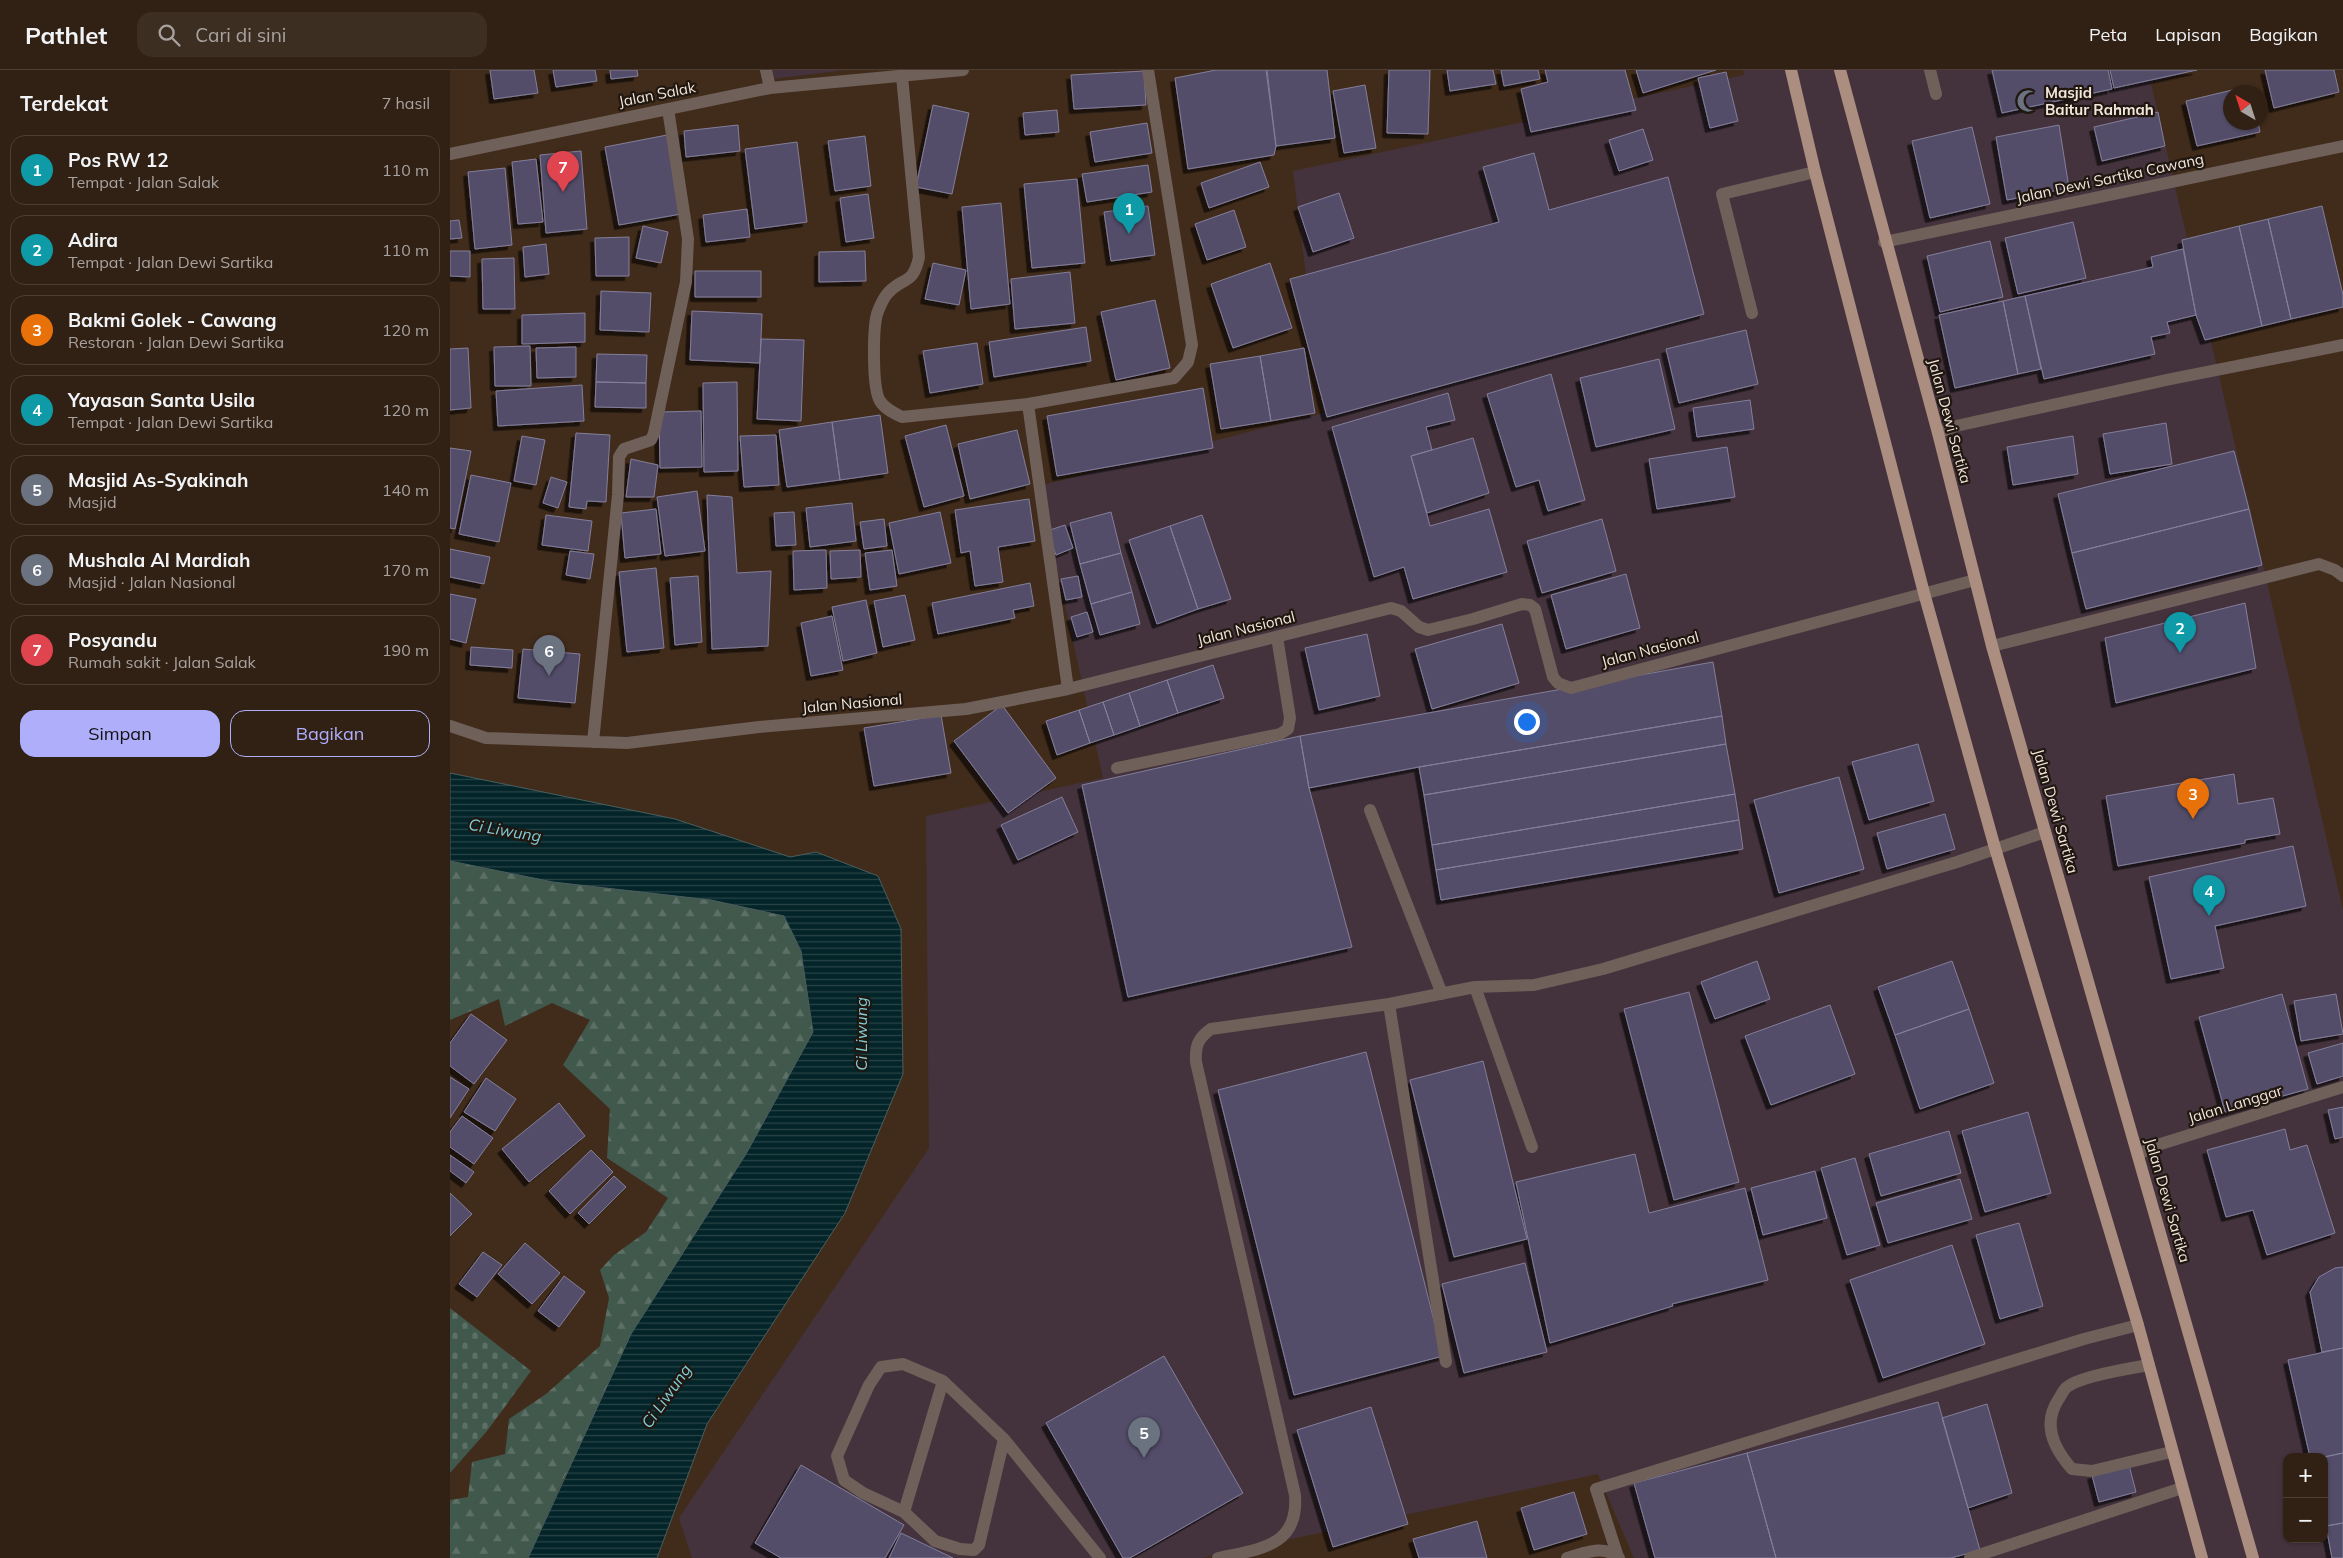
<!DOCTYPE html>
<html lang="id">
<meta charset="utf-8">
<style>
:root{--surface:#312114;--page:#3d2e22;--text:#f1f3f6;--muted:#a8a3a0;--line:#4c3e34;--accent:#afaefa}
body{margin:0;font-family:Mulish,sans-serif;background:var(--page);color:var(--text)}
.controls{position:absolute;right:15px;bottom:15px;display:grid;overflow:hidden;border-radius:10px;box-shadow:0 1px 4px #0004}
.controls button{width:45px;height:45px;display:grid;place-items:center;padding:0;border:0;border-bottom:1px solid var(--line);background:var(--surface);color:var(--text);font:25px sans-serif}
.compass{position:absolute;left:1773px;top:15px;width:45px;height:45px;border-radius:50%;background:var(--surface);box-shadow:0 1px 4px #0004;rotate:321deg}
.you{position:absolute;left:1076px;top:651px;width:18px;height:18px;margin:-12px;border:4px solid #fff;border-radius:50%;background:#1a73e8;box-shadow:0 0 0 8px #1a73e833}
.badge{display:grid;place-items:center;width:32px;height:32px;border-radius:50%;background:var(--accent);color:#fff;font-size:16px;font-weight:700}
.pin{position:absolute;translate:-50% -41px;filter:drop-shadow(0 1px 2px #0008)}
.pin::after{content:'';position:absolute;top:26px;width:18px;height:15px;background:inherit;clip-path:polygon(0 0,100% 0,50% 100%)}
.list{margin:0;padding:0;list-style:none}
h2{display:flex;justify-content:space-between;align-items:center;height:65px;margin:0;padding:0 20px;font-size:21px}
h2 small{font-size:16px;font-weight:400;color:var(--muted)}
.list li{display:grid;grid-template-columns:32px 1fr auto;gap:15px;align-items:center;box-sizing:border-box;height:70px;margin:0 10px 10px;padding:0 10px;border:1px solid var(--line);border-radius:15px}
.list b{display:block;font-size:19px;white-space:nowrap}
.list p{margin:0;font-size:16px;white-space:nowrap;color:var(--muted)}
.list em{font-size:16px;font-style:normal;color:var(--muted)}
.actions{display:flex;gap:10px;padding:15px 20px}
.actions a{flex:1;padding:11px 0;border:1px solid var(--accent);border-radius:15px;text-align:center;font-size:18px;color:var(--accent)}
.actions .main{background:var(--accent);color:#111}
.icon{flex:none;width:28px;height:28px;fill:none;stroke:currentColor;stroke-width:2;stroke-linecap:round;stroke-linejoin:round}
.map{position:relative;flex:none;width:1893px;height:1488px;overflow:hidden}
header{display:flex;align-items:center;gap:30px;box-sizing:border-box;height:70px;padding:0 25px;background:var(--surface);border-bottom:1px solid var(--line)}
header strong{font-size:24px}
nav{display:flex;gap:28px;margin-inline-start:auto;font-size:18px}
.search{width:350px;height:45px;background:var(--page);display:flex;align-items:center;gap:12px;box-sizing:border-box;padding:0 18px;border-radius:15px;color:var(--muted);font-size:19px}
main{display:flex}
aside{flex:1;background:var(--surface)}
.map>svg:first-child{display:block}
.commercial{fill:#44333d;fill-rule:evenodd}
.forest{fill:url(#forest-firs)}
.cemetery{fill:url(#cemetery-stones)}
.water{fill:url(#water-rules);stroke:#4b5e5e}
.building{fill:#534e6b;stroke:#837e9a;filter:url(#shadow)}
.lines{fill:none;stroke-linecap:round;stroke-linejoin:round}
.lane{stroke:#6f605a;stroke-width:12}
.street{stroke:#6f605a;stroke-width:12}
.primary{stroke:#ab8e80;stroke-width:12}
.labels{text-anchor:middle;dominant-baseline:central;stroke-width:4.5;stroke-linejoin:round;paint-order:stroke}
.poi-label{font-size:15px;font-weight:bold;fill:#f2e5da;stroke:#201710;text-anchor:start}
.street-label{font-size:15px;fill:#f2e5da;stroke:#201710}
.water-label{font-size:16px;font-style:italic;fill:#80cdd9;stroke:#201710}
</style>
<header>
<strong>Pathlet</strong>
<div class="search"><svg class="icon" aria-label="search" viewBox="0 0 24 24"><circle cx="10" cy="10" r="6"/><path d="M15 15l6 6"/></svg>Cari di sini</div>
<nav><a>Peta</a><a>Lapisan</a><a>Bagikan</a></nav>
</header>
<main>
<aside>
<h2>Terdekat<small>7 hasil</small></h2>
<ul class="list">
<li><span class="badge" style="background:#0f9aa8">1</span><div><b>Pos RW 12</b><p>Tempat · Jalan Salak</p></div><em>110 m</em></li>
<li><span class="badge" style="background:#0f9aa8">2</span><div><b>Adira</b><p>Tempat · Jalan Dewi Sartika</p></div><em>110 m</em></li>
<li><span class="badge" style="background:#e8710a">3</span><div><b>Bakmi Golek - Cawang</b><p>Restoran · Jalan Dewi Sartika</p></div><em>120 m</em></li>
<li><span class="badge" style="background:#0f9aa8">4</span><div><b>Yayasan Santa Usila</b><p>Tempat · Jalan Dewi Sartika</p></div><em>120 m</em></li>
<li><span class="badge" style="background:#6b7280">5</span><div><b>Masjid As-Syakinah</b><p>Masjid</p></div><em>140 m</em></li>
<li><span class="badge" style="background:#6b7280">6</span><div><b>Mushala Al Mardiah</b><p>Masjid · Jalan Nasional</p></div><em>170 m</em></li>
<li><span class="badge" style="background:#e0444e">7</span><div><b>Posyandu</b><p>Rumah sakit · Jalan Salak</p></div><em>190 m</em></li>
</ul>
<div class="actions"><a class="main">Simpan</a><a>Bagikan</a></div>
</aside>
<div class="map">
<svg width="1893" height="1488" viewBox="0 0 1893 1488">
<defs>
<pattern id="forest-firs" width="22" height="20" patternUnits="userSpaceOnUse" patternTransform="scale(1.25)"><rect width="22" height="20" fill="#41584d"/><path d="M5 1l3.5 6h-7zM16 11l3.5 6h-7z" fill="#5d7066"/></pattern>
<pattern id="cemetery-stones" width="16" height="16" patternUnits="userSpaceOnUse" patternTransform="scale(1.25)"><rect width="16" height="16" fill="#41584d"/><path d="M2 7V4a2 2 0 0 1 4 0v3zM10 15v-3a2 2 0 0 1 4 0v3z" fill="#5d7066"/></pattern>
<pattern id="water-rules" width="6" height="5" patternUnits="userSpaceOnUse" patternTransform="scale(1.25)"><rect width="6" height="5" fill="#032429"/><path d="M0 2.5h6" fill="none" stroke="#284447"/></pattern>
<filter id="shadow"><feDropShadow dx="-4.5" dy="4.5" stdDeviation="0" flood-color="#0009"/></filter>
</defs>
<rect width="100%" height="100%" fill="#412c1b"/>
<path class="commercial" d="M320,0h75l-72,9z
M1293,0h453l-45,13 192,827v648h-709l-36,-84 -396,84h-510l-13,-40 250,-370 -3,-332 177,-38 -64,-292 284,-73 -30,-242 451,-96zM1837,1387h37v82h-37z"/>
<path class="forest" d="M0,791l261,39 73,16 17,35 13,84 -249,441 -37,82h-78v-58l18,-3 4,-35 33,-8 4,-35 37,-25 54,-48 9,-48 -9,-28 14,-15 32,-23 22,-34 -61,-40 3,-49 -47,-44 27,-45 -38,-17 -47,23 -6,-27 -49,21z"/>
<path class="cemetery" d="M0,1238l81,63 -44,60 -37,42z"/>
<path class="water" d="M0,703l225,46 115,38 26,-5 62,24 23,53 2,145 -58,139 -138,211 -50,134h-129l103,-224 115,-180 67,-122 -12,-81 -17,-35 -73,-16 -158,-18 -103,-21z"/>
<path class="building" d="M40,0h44l4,23 -44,6z
M103,0h42l2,11 -41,6z
M160,0h27l1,6 -27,3z
M766,0h50l10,76 -2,9 -86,14 -13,-91z
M817,0h60l8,68 -59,8z
M939,0h41l-2,64 -41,-1z
M997,0h46l3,14 -46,7z
M1051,0h37l2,9 -36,7z
M1095,0h80l11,40 -105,22 -10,-43 27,-7z
M1186,0h80l-73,23z
M1542,0h116l4,19 -110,24z
M1660,0h87l-83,18z
M1815,0h69l5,22 -65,16z
M694,1l2,34 -72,4 -3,-34z
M1276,2l12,49 -28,7 -12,-50z
M915,15l11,63 -32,5 -11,-62z
M1799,16l2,6h-21v30h28l2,10 -63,14 -11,-45z
M483,35l36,8 -17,81 -36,-7z
M607,40l2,22 -34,3 -2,-22z
M1708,42l7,34 -63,15 -8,-34z
M697,53l5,30 -57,9 -5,-30z
M288,55l2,26 -54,6 -2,-26z
M1609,55l10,63 -62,12 -11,-63z
M1522,57l18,77 -60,14 -18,-77z
M1193,59l10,31 -34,11 -10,-31z
M217,65l14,79 -62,11 -14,-78z
M415,66l6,50 -36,5 -7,-50z
M347,72l10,80 -52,7 -10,-80z
M131,81l6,78 -41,4 -6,-78z
M1084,83l15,57 119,-33 36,137 -377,103 -37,-138 209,-57 -16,-55z
M86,89l7,63 -25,2 -6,-62z
M810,92l9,25 -60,21 -8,-25z
M698,95l4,27 -65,10 -5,-28z
M55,98l7,77 -37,4 -7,-77z
M627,109l8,84 -53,5 -8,-84z
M889,123l15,45 -41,14 -15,-45z
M418,124l6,44 -28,4 -6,-44z
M551,133l9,101 -39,5 -9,-102z
M698,136l7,49 -44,6 -7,-49z
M1872,136l21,89v12l-52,12 -23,-100z
M297,139l3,28 -44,5 -3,-27z
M784,140l12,37 -39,13 -12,-36z
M1818,149l23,100 -29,7 -23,-100z
M9,150l3,18 -12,1v-18z
M1623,152l13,56 -68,16 -13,-56z
M193,156l25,6 -7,31 -25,-5z
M1789,156l23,100 -57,14 -9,-25 -14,-75z
M179,167v39h-33l-1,-38z
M1540,171l13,56 -63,15 -13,-56z
M96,174l3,30 -24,3 -2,-30z
M1733,179l13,66 -29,7 3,11 -19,4 4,17 -111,25 -19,-83 128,-29 -2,-10z
M0,181h20v26l-20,-1z
M415,181l1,30 -47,1v-30z
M64,188l1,51h-32l-1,-50z
M483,193l33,7 -7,35 -34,-6z
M820,193l22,65 -59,20 -22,-64z
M245,201h66v26h-66z
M620,202l5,51 -60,6 -4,-50z
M151,221l50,2 -2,39 -49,-2z
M1575,226l16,73 -23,5 -15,-73z
M705,230l15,68 -54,12 -15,-68z
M1553,231l15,73 -63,14 -16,-73z
M242,241l70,3 -2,49 -70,-3z
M135,243v29l-63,2v-29z
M636,257l5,34 -97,16 -5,-35z
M1296,260l12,54 -79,19 -13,-54z
M311,269l43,1 -3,81 -44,-2z
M527,273l6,41 -53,9 -7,-42z
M80,276l1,40h-36l-1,-39z
M126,277v30l-39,1 -1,-30z
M18,278l3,60 -21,2v-61z
M854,278l11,65 -44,8 -11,-65z
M147,284l50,1 -1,28 -50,-1z
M810,286l11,65 -50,8 -11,-65z
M1209,289l16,70 -79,18 -16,-69z
M1101,304l34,126 -37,11 -9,-31 -23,7 -29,-93z
M146,312l50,1v25l-51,-1z
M287,312l1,89 -34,1 -1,-89z
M132,315l2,36 -86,5 -2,-35z
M753,318l10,60 -156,28 -10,-60z
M998,323l7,27 -29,7 6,23 -21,6 19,70 59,-17 18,63 -94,27 -9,-32 -30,10 -42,-150z
M1300,330l4,29 -57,8 -4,-29z
M251,341l1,56 -42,1 -1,-56z
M430,345l8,58 -48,7 -8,-58z
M382,352l8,58 -53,7 -8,-57z
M1716,353l6,41 -62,10 -7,-40z
M496,355l18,71 -40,11 -19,-71z
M567,360l13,54 -60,15 -12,-55z
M126,363l34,2 -4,67 -19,-1 -1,8 -17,-2z
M326,365l3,50 -35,2 -4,-51z
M72,366l23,4 -9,45 -22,-4z
M1623,366l5,38 -65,11 -6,-38z
M1023,368l16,55 -62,20 -16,-57z
M1277,377l8,50 -78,12 -8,-50z
M0,378l21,3 -16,78 -5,-1z
M1784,381l15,58 -177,44 -14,-59z
M181,389l27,6 -4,32h-28z
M21,405l40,8 -12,59 -40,-8z
M101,407l16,5 -9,26 -15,-5z
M247,421l8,60 -40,5 -8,-59z
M257,425l25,2 5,76 34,-2 -3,75 -56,3z
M579,429l6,42 -37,6 5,35 -28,4 -5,-35 -9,2 -6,-43z
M402,433l4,38 -46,6 -4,-39z
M206,439l5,45 -36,4 -4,-45z
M1799,439l13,56 -176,44 -14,-56z
M344,442l2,33 -20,1 -2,-33z
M490,442l11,51 -52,11 -10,-51z
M661,442l10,41 -41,11 -10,-41z
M96,445l46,6 -4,30 -46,-6z
M752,445l29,84 -33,10 -28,-83z
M434,449l3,27 -23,3 -4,-27z
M1152,449l14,52 -74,22 -15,-52z
M615,455l8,23 -17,7 -9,-24z
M720,456l28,83 -41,15 -28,-84z
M0,479l40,8 -6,27 -34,-7z
M376,480l1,38 -33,2 -1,-39z
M410,480l1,27 -30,2 -1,-28z
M442,480l5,36 -27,4 -5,-37z
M120,481l24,3 -4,25 -24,-4z
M671,483l11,39 -41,12 -11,-40z
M206,498l8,80 -37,4 -8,-80z
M1176,504l14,54 -74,21 -15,-54z
M248,506l4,66 -27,3 -5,-67z
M628,506l4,21 -16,3 -5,-21z
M580,513l4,23 -21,4 2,8 -77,16 -6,-31z
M682,522l8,32 -40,11 -9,-31z
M0,524l26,5 -10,44 -16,-4z
M455,525l10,45 -32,7 -9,-46z
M416,530l11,53 -34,8 -11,-54z
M1795,533l11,65 -140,35 -11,-65z
M637,542l6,20 -16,5 -6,-20z
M382,546l11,54 -32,6 -10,-53z
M1052,554l17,59 -87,26 -17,-60z
M917,564l13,62 -61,14 -14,-62z
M21,577l42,3 -1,18 -42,-3z
M73,579l57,5 -5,49 -57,-5z
M1263,592l9,54 -303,51 -110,21 -9,-52z
M763,595l11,33 -46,15 -11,-33z
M717,610l11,33 -38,13 -11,-33z
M679,623l11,33 -26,9 -11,-33z
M653,632l11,33 -24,8 -11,-33z
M552,635l54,73 -48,35 -54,-72z
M629,640l11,33 -33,12 -11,-34z
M491,645l10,58 -77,13 -10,-58z
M1272,646l4,28 -302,51 -5,-28z
M850,666l9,52 43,159 -224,50 -46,-212z
M1276,674l9,50 -303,51 -8,-50z
M1468,674l16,57 -65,19 -17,-58z
M1784,704l4,30 35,-6 7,36 -35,6v3l-127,23 -12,-70z
M1389,707l25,92 -85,24 -25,-93z
M1285,724l4,26 -303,50 -4,-25z
M612,727l16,35 -60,28 -17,-35z
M1495,744l10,35 -68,20 -10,-36z
M1289,750l4,29 -302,51 -5,-30z
M1843,776l13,60 -91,20 9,42 -53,11 -22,-102z
M1307,891l13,38 -55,20 -14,-37z
M1502,891l17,48 -74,26 -17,-48z
M1239,922l50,190 -65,18 -50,-191z
M1832,924l26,95 -83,23 -26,-95z
M1886,924l7,40 -42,7 -7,-40z
M1380,935l25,69 -84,31 -26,-69z
M1519,939l25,74 -74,26 -25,-74z
M21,944l36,26 -33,44 -24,-18v-23z
M1893,973v33l-26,8 -9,-31z
M916,982l77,304 -149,39 -76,-305z
M1033,991l44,178 -73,18 -44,-177z
M0,1007l19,12 -19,29z
M36,1008l30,21 -21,32 -31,-19z
M109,1033l26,33 -56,46 -27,-33z
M1893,1037v30l-8,2 -7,-29z
M1578,1042l23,81 -66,19 -23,-81z
M12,1046l31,22 -19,26 -24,-17v-15z
M1835,1059l5,21 17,-5 28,88 -68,22 -14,-45 -27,7 -19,-67z
M1499,1061l12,42 -80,23 -12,-42z
M141,1080l22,22 -43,42 -21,-23z
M1185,1084l14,59 96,-25 23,92 -96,24 1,2 -123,37 -34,-161z
M0,1085l24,17 -8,11 -16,-12z
M1405,1088l25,87 -33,10 -26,-87z
M1365,1101l12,47 -64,17 -12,-47z
M164,1106l12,11 -37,37 -11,-11z
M1510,1109l12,40 -84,24 -12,-40z
M0,1123l22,21 -22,22z
M1569,1153l24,83 -43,13 -24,-84z
M75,1173l35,30 -28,31 -34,-30z
M1502,1175l33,99 -102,34 -33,-98z
M33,1182l19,13 -25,32 -18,-13z
M1075,1193l22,89 -83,21 -22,-89z
M1893,1197v81l-21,4 -12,-60 9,-15 16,-9z
M114,1206l21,16 -26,35 -21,-16z
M1893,1278v105l-19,4h-14l-22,-97z
M714,1286l79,137 -113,65h-7l-77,-135z
M1488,1332l42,148 -29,8h-175l-29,-105z
M1537,1334l25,89 -44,15 -26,-90z
M921,1337l37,117 -75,23 -36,-117z
M1297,1383l29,105h-121l-21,-75z
M1893,1383v70l-17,3 -2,-69z
M351,1395l103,60 -19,33h-104l-26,-15z
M1679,1395l7,27 -37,10 -7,-27z
M1124,1422l13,42 -53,16 -13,-42z
M1027,1451l10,37h-68l-6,-19z
M1893,1453v35h-11l-6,-32z
M451,1463l52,25h-64z"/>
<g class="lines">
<path class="lane" d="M1480,0l6,24
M1302,243l-30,-119 93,-22
M1542,576l327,-82 16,6 8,6
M667,698l163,-34 8,-5 2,-11 -13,-81
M920,740l72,184
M1025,917l57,160
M939,934l57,358
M1699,1295c-18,3 -69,11 -82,22 -4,3 -6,9 -9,13 -16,25 -4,49 14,69l20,2 79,-19
M554,1369l-25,106 -5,5 -14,-1 -25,-8 -31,-29 -41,-19 -19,-13 -7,-24 32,-71 12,-18 22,-3 40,17 61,58 96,119
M454,1442l39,-131
M1168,1487l-22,-68 488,-150 54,-14
M768,1488c41,-9 81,-11 77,-63l-99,-433c-1,-16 2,-24 15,-33l178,-25 86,-17 59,-2 69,-16 354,-107 88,-30"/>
<path class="street" d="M316,0l4,18
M452,6l17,181c-6,29 -16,19 -31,36 -4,4 -9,15 -11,21 -4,15 -5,74 3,87 5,8 14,12 22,16l126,-13 146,-26 14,-16 4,-17 -44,-275
M0,84l320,-66 193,-18
M1434,172l459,-96
M578,334l40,285
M1488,363l18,-7 215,-47 172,-34
M0,656l36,12 141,5 132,-16 207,-18 102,-20 323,-81 10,3 18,16 9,3 45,-11 49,-15 8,1 5,4 18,68 5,6 13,5 404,-108
M143,672l25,-247 1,-38 5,-8 27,-9 3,-7 32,-151 2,-43 -20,-130
M1688,1085l13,-8 192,-60
M1117,1488c18,-5 36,-14 52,0
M1520,1488l212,-70"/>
<path class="primary" d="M1341,0l24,102 109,421 71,255 143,477 64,233
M1390,0l98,363 54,213 261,912"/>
</g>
<defs>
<symbol id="mosque-bare" viewBox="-9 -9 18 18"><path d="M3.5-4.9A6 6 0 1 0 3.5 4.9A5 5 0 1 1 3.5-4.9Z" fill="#6b7280" stroke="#201710" stroke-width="2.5" paint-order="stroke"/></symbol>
</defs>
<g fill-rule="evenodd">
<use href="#mosque-bare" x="1562" y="15" width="32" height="32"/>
</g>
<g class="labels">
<g class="poi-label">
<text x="1595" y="22">Masjid<tspan x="1595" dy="17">Baitur Rahmah</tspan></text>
</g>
<g class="street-label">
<text transform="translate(207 24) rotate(-11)">Jalan Salak</text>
<text transform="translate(1660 108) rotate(-12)">Jalan Dewi Sartika Cawang</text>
<text transform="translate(1500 351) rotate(75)">Jalan Dewi Sartika</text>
<text transform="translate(796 558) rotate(-14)">Jalan Nasional</text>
<text transform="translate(1200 579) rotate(-15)">Jalan Nasional</text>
<text transform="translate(402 633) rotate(-5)">Jalan Nasional</text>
<text transform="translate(1606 741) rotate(74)">Jalan Dewi Sartika</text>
<text transform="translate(1785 1034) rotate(-17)">Jalan Langgar</text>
<text transform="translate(1718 1130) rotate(74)">Jalan Dewi Sartika</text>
</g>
<g class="water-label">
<text transform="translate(55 760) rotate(10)">Ci Liwung</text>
<text transform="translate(411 964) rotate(-90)">Ci Liwung</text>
<text transform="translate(216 1326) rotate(-55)">Ci Liwung</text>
</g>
</g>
</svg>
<div class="controls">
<button>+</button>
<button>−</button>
</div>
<svg class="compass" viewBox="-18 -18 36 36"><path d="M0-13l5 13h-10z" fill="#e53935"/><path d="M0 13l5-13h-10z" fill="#a8a3a0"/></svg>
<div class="you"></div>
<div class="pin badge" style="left:679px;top:164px;background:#0f9aa8">1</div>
<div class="pin badge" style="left:1730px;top:583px;background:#0f9aa8">2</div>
<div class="pin badge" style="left:1743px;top:749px;background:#e8710a">3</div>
<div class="pin badge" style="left:1759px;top:846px;background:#0f9aa8">4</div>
<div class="pin badge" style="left:694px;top:1388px;background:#6b7280">5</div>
<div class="pin badge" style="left:99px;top:606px;background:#6b7280">6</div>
<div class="pin badge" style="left:113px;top:122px;background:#e0444e">7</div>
</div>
</main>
